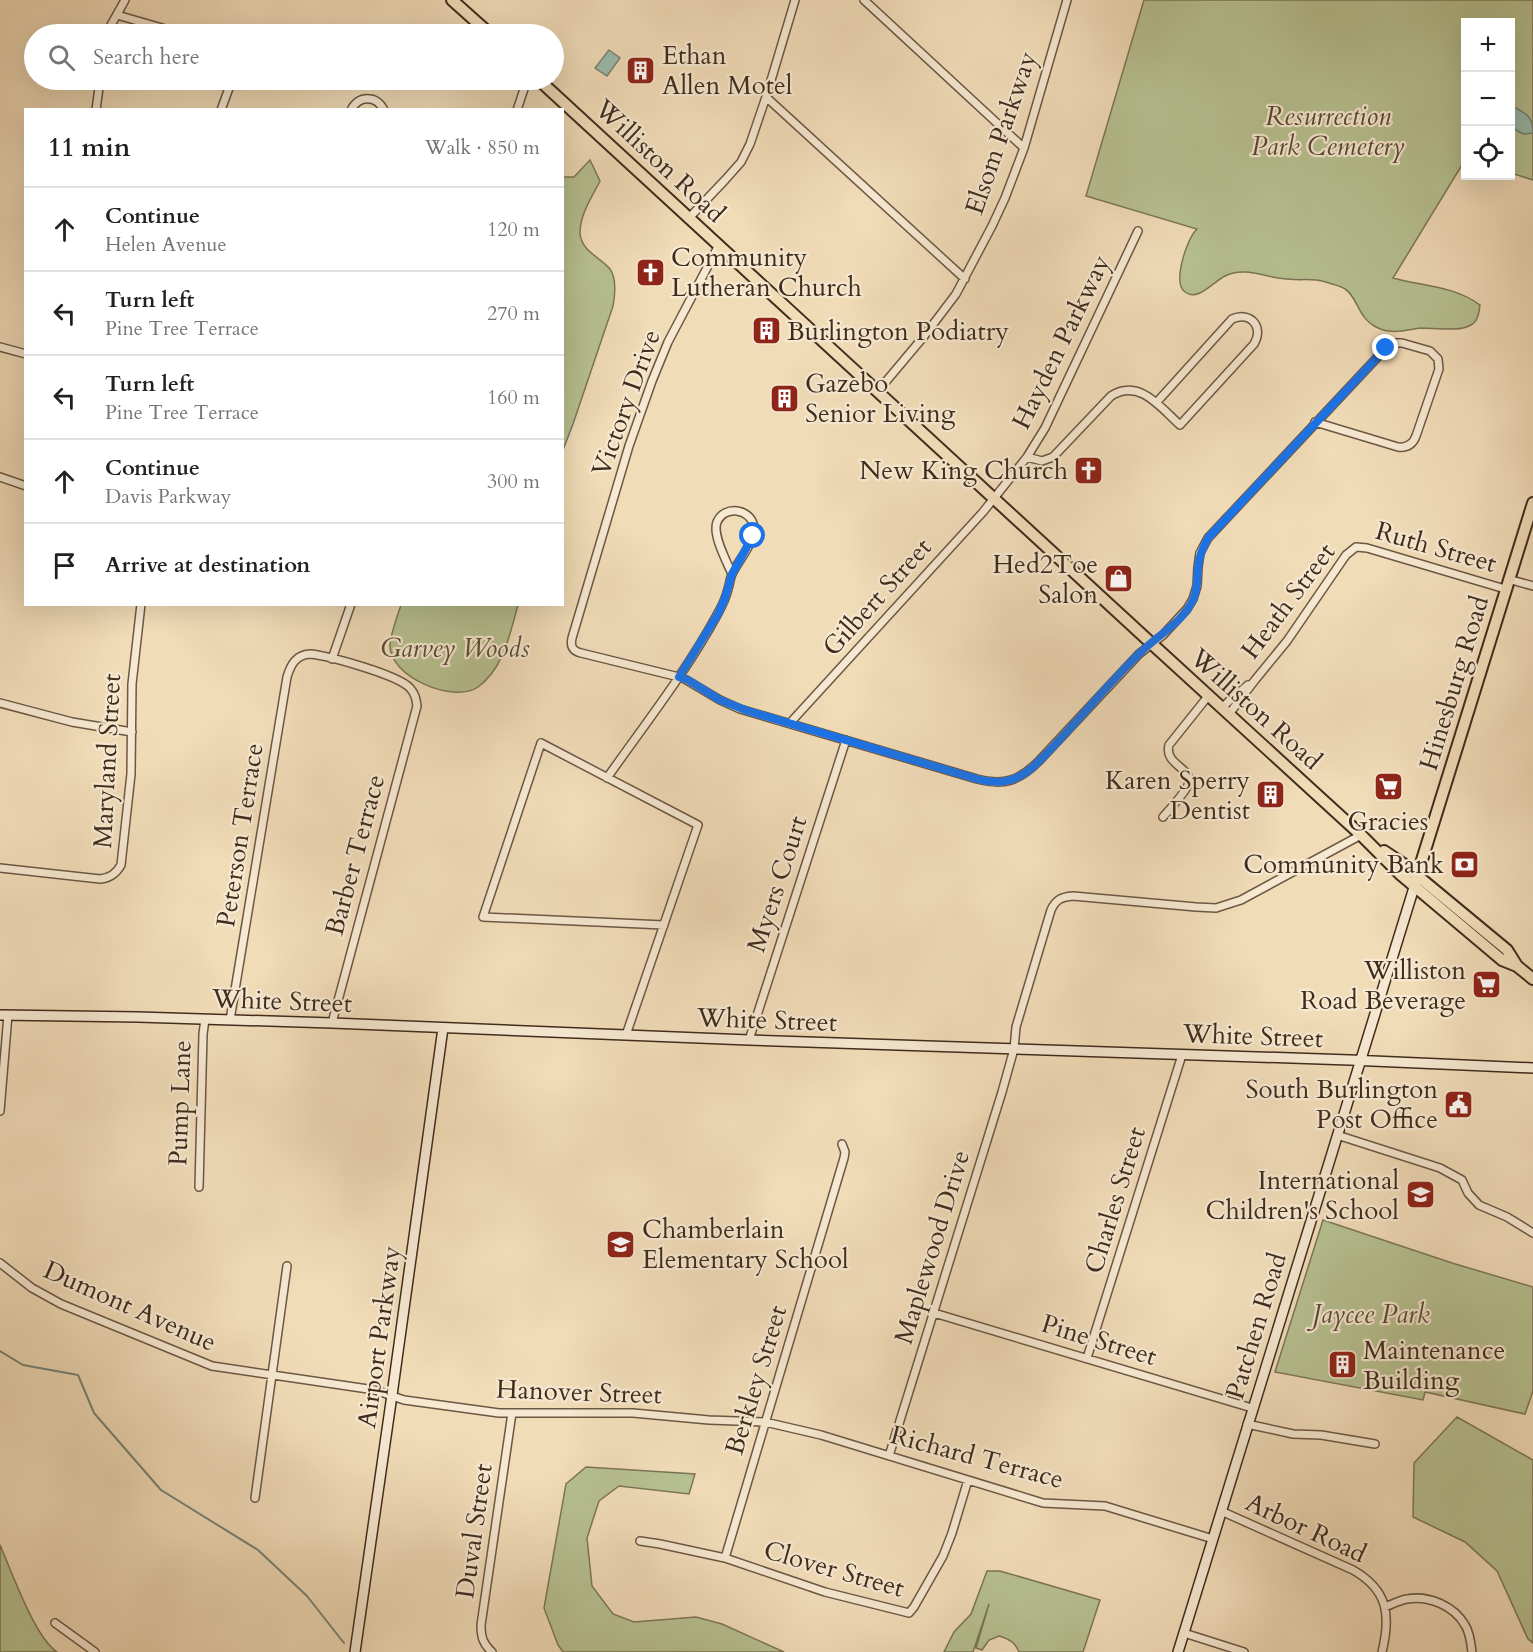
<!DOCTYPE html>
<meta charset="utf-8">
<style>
:root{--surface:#fff;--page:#f6f6f6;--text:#202124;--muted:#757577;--line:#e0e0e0}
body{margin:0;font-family:Cardo,serif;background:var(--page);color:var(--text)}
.controls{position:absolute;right:18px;top:18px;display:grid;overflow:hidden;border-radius:0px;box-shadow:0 6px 24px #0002}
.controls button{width:54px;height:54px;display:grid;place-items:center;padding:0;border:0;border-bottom:2px solid var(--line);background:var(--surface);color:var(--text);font:30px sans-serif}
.stop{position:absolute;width:18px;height:18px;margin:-14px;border:4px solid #1a73e8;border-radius:50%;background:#fff}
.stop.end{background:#1a73e8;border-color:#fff;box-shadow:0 2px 6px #0008}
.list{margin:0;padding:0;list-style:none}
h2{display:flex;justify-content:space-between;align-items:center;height:78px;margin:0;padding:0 24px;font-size:26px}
h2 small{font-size:20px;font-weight:400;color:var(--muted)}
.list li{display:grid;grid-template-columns:39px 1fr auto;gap:18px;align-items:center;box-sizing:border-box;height:84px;padding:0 24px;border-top:2px solid var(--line)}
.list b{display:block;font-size:22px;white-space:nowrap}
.list p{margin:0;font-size:20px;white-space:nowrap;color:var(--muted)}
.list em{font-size:20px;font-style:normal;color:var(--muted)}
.icon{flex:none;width:33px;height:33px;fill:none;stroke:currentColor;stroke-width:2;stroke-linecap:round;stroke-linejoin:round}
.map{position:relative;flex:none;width:1533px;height:1652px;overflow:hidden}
.search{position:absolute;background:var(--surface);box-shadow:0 6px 24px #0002;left:24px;top:24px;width:540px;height:66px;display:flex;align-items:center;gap:15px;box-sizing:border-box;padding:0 21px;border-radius:33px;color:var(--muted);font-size:22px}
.panel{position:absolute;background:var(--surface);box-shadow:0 6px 24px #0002;left:24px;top:108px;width:540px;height:498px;border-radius:0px}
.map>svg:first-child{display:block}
.green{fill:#b7c191;stroke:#7c7657;stroke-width:1.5}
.water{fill:#9bbcaf;stroke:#778275;stroke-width:1.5}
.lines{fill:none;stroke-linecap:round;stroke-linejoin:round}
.stream{stroke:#778275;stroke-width:2}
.street-casing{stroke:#6c5744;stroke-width:10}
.secondary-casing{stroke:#402b1d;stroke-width:12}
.primary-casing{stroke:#402b1d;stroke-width:14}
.street{stroke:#f6e8d1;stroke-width:7}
.secondary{stroke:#f6e8d1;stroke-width:9}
.primary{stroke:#f1dcb8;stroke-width:10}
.route{stroke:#1a73e8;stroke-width:8}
.labels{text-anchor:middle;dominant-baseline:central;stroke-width:4.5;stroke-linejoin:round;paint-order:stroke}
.poi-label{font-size:26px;fill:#402b1d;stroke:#f6e8d1;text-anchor:end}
.park-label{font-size:26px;font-style:italic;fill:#584934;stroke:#f6e8d1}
.street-label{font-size:26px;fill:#402b1d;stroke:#f6e8d1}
</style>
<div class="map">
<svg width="1533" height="1652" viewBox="0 0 1533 1652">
<rect width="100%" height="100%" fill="#f1dcb8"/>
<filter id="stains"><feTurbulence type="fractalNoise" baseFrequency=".00333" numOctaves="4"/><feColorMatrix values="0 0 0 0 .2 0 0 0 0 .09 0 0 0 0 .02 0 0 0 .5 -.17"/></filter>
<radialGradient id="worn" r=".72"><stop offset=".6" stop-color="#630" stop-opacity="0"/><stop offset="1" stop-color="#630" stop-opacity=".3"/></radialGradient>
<path class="green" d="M1144,0h389v180l-22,-7 -1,-151h-44l-1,138 -72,118c29,8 62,8 87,27 -1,8 -2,16 -9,20 -11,7 -36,3 -50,3 -10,1 -21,5 -32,3 -4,0 -9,-2 -13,-4 -19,-10 -18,-30 -31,-38 -3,-2 -9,-4 -13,-5 -18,-7 -27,-3 -45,-5 -21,-1 -42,-13 -62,-3 -12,6 -27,26 -40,16 -13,-9 2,-54 12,-63l-111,-33z
M590,160l10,21c-8,16 -20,33 -20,52 1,18 20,24 30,36 7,10 5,26 3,37l-40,118 -10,26v-273h11z
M401,605v-1l117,1c-8,28 -14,63 -40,82 -24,17 -89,-10 -88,-42 0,-9 8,-31 11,-40z
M1323,1220l129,43 81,24v104l-8,23 -100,-22 -2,8 -148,-28z
M1457,1417l76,43v183l-5,-4 -31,-68 -32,-29 -52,-25 1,-54z
M586,1467l109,7 -6,20 -70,-8 -20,15 -12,37 5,48 21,28 21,8 62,-5 26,7 62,28h-221l-5,-7 -14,-37 22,-124z
M0,1545c12,27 34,91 57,107h-57z
M987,1571h13l100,29 -17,52h-64c-4,-10 -10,-13 -20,-16l-10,4 -7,10 -6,-2 13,-44 -16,48h-29l10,-20 17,-18z"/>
<path class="water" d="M609,50l11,8 -13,18 -12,-8z
M1510,105c15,8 23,10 23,28l-10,1 -12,-7z"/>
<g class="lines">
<path class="stream" d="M0,1351l23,14 55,10 16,38 67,77 97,60 49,46 37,47"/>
<defs>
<path id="street" d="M864,0l160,148
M117,15l66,19
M106,34l19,-34
M766,97l199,182
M96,110l4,-30
M221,110l11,-30
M351,110c8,-15 25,-15 33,0
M517,110l10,-30
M689,218l36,-38 16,-18 9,-18 16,-47 29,-97
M719,245l-51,97 -16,39 -23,65 -57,192c-2,9 1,13 9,15l102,25 37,22 20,9 237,70c27,7 42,2 62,-18l100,-107 24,-19 24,-26 6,-10 4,-13 1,-19 2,-14 8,-15 180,-192 5,-3h9l28,8 8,8 1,10 -23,67c-3,8 -9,12 -18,11l-83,-25
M0,347l26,7
M878,391l47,-56 31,-41 36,-68 13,-28 19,-50 43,-148
M1027,457l15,4 11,-4 58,-61c28,-18 49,11 69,29l74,-81c10,-17 -3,-33 -22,-25l-76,84
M0,477l26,9
M1508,579l25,7
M332,659l19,-55
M0,703l72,19 60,10
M1222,708l9,-9 17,-14
M1229,714l26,-34 32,-39 59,-86 10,-8 11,1 138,41
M790,723l193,-211 44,-55 18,-29 93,-197
M607,778c38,-54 79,-106 110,-163 5,-9 9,-17 11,-26 2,-6 2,-12 5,-17 6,-12 23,-32 21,-45 -3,-19 -30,-22 -37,-5 -5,13 10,40 15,52
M1163,817c6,-7 25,-27 26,-35 1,-15 -25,-18 -20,-37l40,-50
M0,868l100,11c10,-1 16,-5 21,-14l10,-91 1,-90 9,-80
M230,1020l57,-343c4,-13 9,-22 23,-23 20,2 88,21 100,34 5,6 6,10 7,18l-85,317
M626,1035l72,-210 -157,-82 -58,174 181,8
M749,1040l97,-300
M0,1111l8,-96
M1337,1135l103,33 22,12 6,13 11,12 28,12 26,16
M199,1187l4,-153 2,-15
M0,1263l32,25 29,16 151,62 163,24 29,10 95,13h134l76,7 56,2 56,13 222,68 62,3 108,33
M934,1313l318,95
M1087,1358l95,-303
M1247,1424l46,10 28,1 54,9
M889,1456l113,-364 12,-43 2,-22 35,-117c5,-11 11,-13 22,-14l123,11 20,1 25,-8 120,-65
M255,1498l32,-232
M1221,1511l132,59c35,20 38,45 29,82
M640,1541l20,3 65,14 100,34 84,21 5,-6 29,-51 9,-23 16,-53
M725,1558l119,-400 1,-6 -3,-8
M1385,1607c8,-3 15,-7 22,-8 22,-4 47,7 58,26 5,8 6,18 7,27
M55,1623l40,29
M1184,1633l60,19
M492,1652c-9,-8 -11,-15 -11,-27l31,-212"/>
<path id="secondary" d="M0,1015l138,2 194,6 417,17 601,20 183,8
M355,1652l37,-257 51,-367
M1178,1652l238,-771"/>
<path id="primary" d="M452,0l38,34
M539,80l612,563 210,192 40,40 101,85 15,6 16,13
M1384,851l18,12 105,87 10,16
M1417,876l116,-373"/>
</defs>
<use href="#street" class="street-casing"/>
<use href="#secondary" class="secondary-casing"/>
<use href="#primary" class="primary-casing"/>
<use href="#street" class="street"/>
<use href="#secondary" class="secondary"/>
<use href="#primary" class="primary"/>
</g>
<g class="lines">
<path class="route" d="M753,536l-21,38 -7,24 -7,16 -39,63 9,3 32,20 28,11 229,68c22,6 39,3 56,-12 38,-36 70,-79 108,-115 17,-17 41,-29 52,-52 5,-10 4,-21 5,-32 1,-12 5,-20 10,-30l178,-190"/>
</g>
<defs>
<symbol id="building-square" viewBox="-11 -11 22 22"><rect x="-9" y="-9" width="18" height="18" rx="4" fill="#8f2418" stroke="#f6e8d1"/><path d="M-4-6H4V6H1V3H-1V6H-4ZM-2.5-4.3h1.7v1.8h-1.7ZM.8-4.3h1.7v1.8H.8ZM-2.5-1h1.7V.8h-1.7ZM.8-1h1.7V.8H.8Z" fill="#fff"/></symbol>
<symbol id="church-square" viewBox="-11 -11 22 22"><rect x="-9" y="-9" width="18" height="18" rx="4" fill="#8f2418" stroke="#f6e8d1"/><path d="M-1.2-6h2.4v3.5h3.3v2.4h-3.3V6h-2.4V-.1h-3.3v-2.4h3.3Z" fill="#fff"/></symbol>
<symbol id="shop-square" viewBox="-11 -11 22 22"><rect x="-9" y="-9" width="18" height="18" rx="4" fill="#8f2418" stroke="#f6e8d1"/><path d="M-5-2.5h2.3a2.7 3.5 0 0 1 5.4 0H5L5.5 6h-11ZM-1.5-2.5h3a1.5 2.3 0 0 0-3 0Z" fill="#fff"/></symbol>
<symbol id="supermarket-square" viewBox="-11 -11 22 22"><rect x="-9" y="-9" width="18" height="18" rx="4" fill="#8f2418" stroke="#f6e8d1"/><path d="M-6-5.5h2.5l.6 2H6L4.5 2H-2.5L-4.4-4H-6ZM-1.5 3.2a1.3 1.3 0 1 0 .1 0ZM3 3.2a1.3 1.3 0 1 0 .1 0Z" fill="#fff"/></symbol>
<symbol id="bank-square" viewBox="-11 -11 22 22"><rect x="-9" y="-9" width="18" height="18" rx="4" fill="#8f2418" stroke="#f6e8d1"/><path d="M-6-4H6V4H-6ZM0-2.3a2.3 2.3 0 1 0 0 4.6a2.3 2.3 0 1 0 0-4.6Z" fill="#fff"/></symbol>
<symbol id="civic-square" viewBox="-11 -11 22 22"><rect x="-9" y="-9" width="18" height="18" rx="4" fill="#8f2418" stroke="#f6e8d1"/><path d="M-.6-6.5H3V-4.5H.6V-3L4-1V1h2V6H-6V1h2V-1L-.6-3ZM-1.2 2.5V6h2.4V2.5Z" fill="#fff"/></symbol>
<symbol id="school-square" viewBox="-11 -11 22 22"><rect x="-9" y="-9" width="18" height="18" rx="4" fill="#8f2418" stroke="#f6e8d1"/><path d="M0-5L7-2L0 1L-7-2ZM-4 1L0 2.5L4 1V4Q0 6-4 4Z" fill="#fff"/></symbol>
</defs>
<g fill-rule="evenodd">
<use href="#building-square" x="624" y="54" width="33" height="33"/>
<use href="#church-square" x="634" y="256" width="33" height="33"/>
<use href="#building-square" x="750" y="314" width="33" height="33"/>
<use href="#building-square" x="768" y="382" width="33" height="33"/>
<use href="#church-square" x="1072" y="454" width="33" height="33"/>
<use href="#shop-square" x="1102" y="562" width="33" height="33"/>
<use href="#supermarket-square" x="1372" y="770" width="33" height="33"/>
<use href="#building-square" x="1254" y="778" width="33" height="33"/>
<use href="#bank-square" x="1448" y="848" width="33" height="33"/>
<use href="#supermarket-square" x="1470" y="968" width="33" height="33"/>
<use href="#civic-square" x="1442" y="1088" width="33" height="33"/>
<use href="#school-square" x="1404" y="1178" width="33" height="33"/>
<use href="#school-square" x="604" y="1228" width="33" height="33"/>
<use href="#building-square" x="1326" y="1348" width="33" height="33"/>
</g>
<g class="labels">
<g class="poi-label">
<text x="662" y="55" text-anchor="start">Ethan<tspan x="662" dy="30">Allen Motel</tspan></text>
<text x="671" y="257" text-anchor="start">Community<tspan x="671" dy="30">Lutheran Church</tspan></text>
<text x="787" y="331" text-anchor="start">Burlington Podiatry</text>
<text x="805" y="383" text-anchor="start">Gazebo<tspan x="805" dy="30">Senior Living</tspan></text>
<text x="1068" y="470">New King Church</text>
<text x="1098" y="564">Hed2Toe<tspan x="1098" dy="30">Salon</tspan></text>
<text x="1250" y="780">Karen Sperry<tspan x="1250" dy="30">Dentist</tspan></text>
<text x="1388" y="821" text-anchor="middle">Gracies</text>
<text x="1444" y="864">Community Bank</text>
<text x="1466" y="970">Williston<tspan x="1466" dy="30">Road Beverage</tspan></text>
<text x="1438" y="1089">South Burlington<tspan x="1438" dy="30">Post Office</tspan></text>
<text x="1399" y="1180">International<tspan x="1399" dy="30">Children's School</tspan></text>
<text x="642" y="1229" text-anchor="start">Chamberlain<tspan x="642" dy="30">Elementary School</tspan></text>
<text x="1363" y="1350" text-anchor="start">Maintenance<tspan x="1363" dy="30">Building</tspan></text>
</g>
<g class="park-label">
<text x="1328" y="116">Resurrection<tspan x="1328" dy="30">Park Cemetery</tspan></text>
<text x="455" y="648">Garvey Woods</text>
<text x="1371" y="1314">Jaycee Park</text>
</g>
<g class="street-label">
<text transform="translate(1001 133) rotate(-71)">Elsom Parkway</text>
<text transform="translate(660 161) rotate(43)">Williston Road</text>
<text transform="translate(1061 342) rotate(-64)">Hayden Parkway</text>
<text transform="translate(626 403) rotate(-70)">Victory Drive</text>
<text transform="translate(1436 547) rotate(16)">Ruth Street</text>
<text transform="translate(877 597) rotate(-48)">Gilbert Street</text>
<text transform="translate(1288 601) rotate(-53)">Heath Street</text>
<text transform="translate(1454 683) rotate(-73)">Hinesburg Road</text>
<text transform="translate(1256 709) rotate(42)">Williston Road</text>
<text transform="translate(107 761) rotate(-87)">Maryland Street</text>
<text transform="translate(240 835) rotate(-81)">Peterson Terrace</text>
<text transform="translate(355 855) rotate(-75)">Barber Terrace</text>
<text transform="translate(777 884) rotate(-72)">Myers Court</text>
<text transform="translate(282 1001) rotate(2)">White Street</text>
<text transform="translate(767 1020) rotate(2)">White Street</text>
<text transform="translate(1253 1036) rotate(2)">White Street</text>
<text transform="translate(180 1103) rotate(-88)">Pump Lane</text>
<text transform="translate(1115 1200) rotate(-73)">Charles Street</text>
<text transform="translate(932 1247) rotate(-73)">Maplewood Drive</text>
<text transform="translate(130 1306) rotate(24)">Dumont Avenue</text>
<text transform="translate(1256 1326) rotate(-73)">Patchen Road</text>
<text transform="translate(379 1337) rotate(-82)">Airport Parkway</text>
<text transform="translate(1099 1340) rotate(17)">Pine Street</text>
<text transform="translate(756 1380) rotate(-73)">Berkley Street</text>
<text transform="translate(579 1392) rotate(2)">Hanover Street</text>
<text transform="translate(977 1457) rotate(15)">Richard Terrace</text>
<text transform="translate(1306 1528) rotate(25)">Arbor Road</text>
<text transform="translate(474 1531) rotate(-82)">Duval Street</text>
<text transform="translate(834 1569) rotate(16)">Clover Street</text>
</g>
</g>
<rect width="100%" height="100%" filter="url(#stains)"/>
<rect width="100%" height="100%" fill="url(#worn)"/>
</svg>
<div class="controls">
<button>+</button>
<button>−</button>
<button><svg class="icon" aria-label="locate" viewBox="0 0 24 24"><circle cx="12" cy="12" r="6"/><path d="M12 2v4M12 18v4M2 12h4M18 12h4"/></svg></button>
</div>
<div class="stop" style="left:753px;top:536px"></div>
<div class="stop end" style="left:1386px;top:348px"></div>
<div class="search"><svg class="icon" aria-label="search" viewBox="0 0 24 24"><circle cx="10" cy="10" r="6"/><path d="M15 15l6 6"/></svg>Search here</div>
<section class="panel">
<h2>11 min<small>Walk · 850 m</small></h2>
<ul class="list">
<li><svg class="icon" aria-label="ahead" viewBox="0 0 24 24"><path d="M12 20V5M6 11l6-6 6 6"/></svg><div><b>Continue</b><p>Helen Avenue</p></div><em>120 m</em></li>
<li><svg class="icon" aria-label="left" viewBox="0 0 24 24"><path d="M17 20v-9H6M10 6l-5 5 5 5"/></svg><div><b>Turn left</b><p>Pine Tree Terrace</p></div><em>270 m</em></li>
<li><svg class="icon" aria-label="left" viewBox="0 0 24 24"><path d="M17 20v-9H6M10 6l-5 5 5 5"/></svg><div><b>Turn left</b><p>Pine Tree Terrace</p></div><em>160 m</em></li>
<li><svg class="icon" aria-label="ahead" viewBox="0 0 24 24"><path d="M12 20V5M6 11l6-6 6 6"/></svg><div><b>Continue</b><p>Davis Parkway</p></div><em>300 m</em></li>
<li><svg class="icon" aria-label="arrive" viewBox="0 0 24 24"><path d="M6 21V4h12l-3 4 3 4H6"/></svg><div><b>Arrive at destination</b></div></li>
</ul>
</section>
</div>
